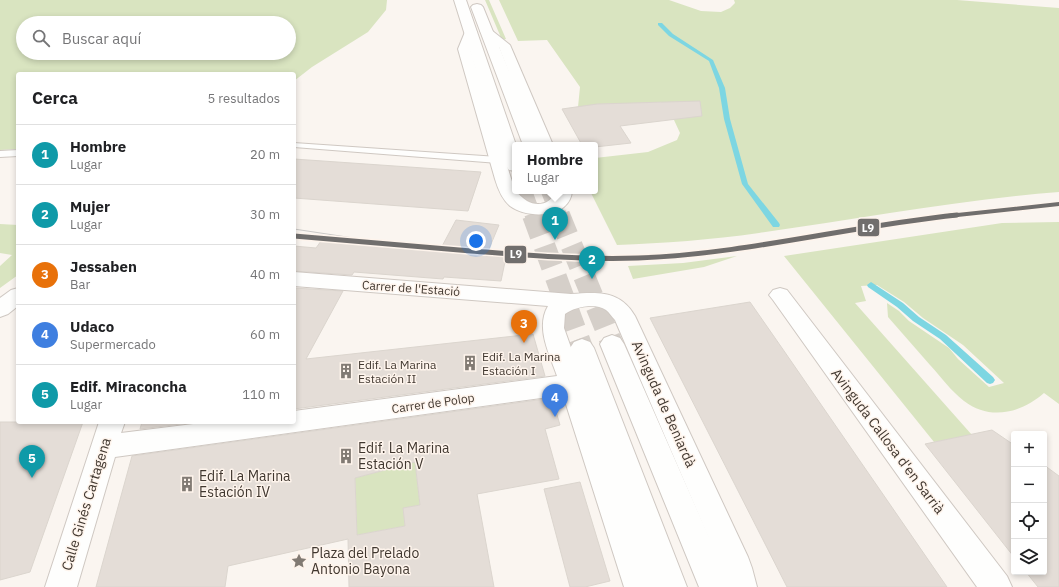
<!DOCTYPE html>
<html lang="es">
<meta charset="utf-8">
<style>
:root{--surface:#fff;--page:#f6f6f6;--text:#202124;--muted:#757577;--line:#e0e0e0;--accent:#0f766e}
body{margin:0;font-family:"IBM Plex Sans",sans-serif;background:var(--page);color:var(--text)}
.controls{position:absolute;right:12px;bottom:12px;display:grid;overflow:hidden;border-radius:4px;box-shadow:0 2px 6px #0003}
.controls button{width:36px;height:36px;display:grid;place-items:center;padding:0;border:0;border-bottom:1px solid var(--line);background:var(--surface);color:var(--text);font:20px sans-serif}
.you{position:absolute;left:476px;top:241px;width:14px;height:14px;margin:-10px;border:3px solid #fff;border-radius:50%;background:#1a73e8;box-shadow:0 0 0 6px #1a73e833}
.badge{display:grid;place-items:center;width:26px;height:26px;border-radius:50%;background:var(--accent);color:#fff;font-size:13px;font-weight:700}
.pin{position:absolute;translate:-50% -33px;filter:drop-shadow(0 1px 2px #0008)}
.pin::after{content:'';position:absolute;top:21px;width:14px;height:12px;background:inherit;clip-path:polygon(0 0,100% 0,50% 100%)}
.popup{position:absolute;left:512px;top:142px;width:86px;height:52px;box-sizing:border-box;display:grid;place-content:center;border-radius:4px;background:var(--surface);filter:drop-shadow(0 1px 3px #0005);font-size:13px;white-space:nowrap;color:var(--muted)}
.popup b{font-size:15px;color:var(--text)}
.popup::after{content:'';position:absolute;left:50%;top:100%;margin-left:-8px;border:8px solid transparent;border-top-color:var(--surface)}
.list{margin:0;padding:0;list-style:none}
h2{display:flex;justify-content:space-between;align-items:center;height:52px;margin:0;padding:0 16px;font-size:17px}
h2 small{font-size:13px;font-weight:400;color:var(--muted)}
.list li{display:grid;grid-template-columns:26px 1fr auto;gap:12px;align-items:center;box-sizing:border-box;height:60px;padding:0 16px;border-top:1px solid var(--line)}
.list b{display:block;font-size:15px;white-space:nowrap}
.list p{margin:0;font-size:13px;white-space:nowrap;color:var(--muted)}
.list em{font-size:13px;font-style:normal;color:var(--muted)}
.icon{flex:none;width:22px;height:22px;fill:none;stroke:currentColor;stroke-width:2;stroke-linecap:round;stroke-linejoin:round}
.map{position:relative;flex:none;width:1059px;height:587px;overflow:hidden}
.search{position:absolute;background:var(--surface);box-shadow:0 2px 6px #0003;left:16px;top:16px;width:280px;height:44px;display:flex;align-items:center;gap:10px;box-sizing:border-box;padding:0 14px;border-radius:22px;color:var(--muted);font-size:15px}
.panel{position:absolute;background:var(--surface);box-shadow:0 2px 6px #0003;left:16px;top:72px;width:280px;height:352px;border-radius:4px}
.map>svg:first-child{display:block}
.green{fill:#d9e4c0;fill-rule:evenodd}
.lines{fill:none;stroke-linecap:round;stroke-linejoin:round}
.stream{fill:#7dd6e2;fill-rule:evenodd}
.building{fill:#e4ddd7;stroke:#dbd5ce;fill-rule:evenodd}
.secondary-tunnel-far1{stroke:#d5cfc9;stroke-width:16;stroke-dasharray:16 8;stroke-linecap:butt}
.secondary-tunnel{stroke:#d5cfc9;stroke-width:22;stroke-dasharray:22 11;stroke-linecap:butt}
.lane-casing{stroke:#cfc8c2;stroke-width:2}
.street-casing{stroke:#cfc8c2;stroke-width:2}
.secondary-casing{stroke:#cfc8c2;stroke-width:2}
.lane{fill:#fefefd;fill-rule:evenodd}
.street{fill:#fefefd;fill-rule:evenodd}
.secondary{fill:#fefefd;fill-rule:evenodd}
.tram{stroke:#cbc9c7;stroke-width:1}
.rail-1-far1-casing{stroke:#fef4ec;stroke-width:6}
.rail-1-casing{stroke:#fef4ec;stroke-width:8}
.rail-1-far1{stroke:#706e6d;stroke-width:4}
.rail-1{stroke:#706e6d;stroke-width:5}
.labels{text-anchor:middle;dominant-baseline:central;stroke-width:3;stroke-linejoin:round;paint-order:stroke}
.street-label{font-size:12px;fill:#40372f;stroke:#fef4ec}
.poi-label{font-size:12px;fill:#40372f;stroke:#fef4ec;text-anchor:start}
.near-street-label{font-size:14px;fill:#40372f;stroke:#fef4ec}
.near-poi-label{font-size:14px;fill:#40372f;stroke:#fef4ec;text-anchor:start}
.line-badge{stroke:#fef4ec;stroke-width:1.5}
.badge-label{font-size:11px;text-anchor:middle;font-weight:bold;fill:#fff}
</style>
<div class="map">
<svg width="1059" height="587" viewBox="0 0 1059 587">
<rect width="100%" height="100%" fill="#faf5f0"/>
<path class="green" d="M0,0h387l-1,10 -18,22 -56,35 -18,14v-7h-276v75l-18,1zM23,23h266v30h-266z
M485,0h4l17,39 -4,1z
M499,0h170l32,11 20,1 9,-4 5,-5 -1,-3h223l102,8v184c-101,8 -200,27 -300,41 -48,7 -95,10 -142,12l-27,-54h5v-33l53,-6 29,-12 3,-7 -6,-13h-6l-7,-18 -83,5 2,-20 -33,-47 -29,1z
M1059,222v182l-15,-11c-23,20 -54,28 -80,8 -13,-10 -23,-24 -34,-36 -14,-16 -28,-32 -42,-48l-1,-14 12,8 10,10 40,27 9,11 31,28 15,-4 -41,-38 -40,-27 -19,-16 -27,-17 -16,1 5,15 -11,2 117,132 -38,7 -150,-186 218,-33z
M0,224l18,1v50l-18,13v-22l12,-11 -12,-2z
M737,256l-33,11 -71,12 -5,-13 55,-3z
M415,462l5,43 -16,3 1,18 -48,9 -2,-57z"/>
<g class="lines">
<path class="stream" d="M658,23h4l11,11 40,26 12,28 5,31 18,65 31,39 1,2 -1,2h-6l-31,-43 -18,-65 -5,-31 -10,-27 -40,-25 -11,-11z
M871,282l32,21 16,14 27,18 47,42 2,3 -2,3 -3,1 -3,-1 -47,-44 -27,-18 -16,-14 -29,-20 -1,-2z"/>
</g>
<path class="building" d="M700,101l2,15 -82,10 11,17 -36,4v-2h-13l-20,-36 35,-5z
M294,159l187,13 -13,39 -174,-13z
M456,220l43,5 -13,31 20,1 -5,24 -57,-4 -1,2 -89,-7 -2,3 -58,-4v-25l22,2 5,-7 119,9z
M294,288l49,3 -37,68 227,-25 12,42 -251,33z
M750,302l32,46 165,239h-160l-137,-269z
M552,398l8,27 -15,4 14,50 -82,15 17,93h-145l-1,-48 -120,27 -3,21h-129l36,-131zM415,462l5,43 -17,3 2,18 -48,9 -2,-57z
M0,422h83l-53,150 -30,8z
M142,422h55l-57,7z
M992,430l22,15v112l-89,-113z
M1044,465l15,11v111h-21l-12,-15h18z
M580,482l30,99 -25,6h-15l-26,-98z"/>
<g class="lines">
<path class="secondary-tunnel-far1" d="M524,191l9,25
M549,191l10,25"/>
<path class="secondary-tunnel" d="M533,215l49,133
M559,215l53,129"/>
<defs>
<path id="lane" d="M294,143l204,14 4,3 -4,3 -204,-16z
M18,150v6l-18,1v-6z"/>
<path id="street" d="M471,28l4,2 2,2 -7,17 45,142c4,3 7,7 12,10 10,6 26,3 27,-10h18c-2,28 -45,28 -62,15 -8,-7 -12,-17 -15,-27l-37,-130 7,-17 2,-2z
M486,28l4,1 20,16 43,100h-16l-38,-98 -19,-16 2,-2z
M294,272l277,22c27,-2 49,-4 64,22l113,241 4,11 5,19h-32l-3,-18 -107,-249c-3,-3 -6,-8 -9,-10 -11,-8 -32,-3 -41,4l-1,14 92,259h-32l-61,-192 -448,62 -38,130h-32l54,-165h26l-4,11 88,-11h85v-11l263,-35c-7,-21 -22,-48 -9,-70l-254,-20z
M18,288v18l-10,8 -8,3v-19l11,-8z
M780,288l7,2 220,286 5,11h-35l-204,-287 -4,-5 4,-5z"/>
<path id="secondary" d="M454,0h12l50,145h-1v26l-6,-1 -3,-4z
M477,4l4,1 2,2 56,138h-16l-52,-138 2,-2z
M612,335l8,3 4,6 107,243h-32l-99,-243 4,-6z
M582,339l8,3 4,6 93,239h-32l-85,-239 4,-6z"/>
</defs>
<use href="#lane" class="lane-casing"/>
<use href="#street" class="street-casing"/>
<use href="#secondary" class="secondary-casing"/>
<use href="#lane" class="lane"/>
<use href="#street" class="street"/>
<use href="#secondary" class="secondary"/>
<path class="tram" d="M294,229l112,17"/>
<defs>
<path id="rail-1-far1" d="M948,216l111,-12"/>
<path id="rail-1" d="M294,236c59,5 118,10 177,15 56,4 112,9 167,7 108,-4 212,-32 319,-43"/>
</defs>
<use href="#rail-1-far1" class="rail-1-far1-casing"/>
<use href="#rail-1" class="rail-1-casing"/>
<use href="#rail-1-far1" class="rail-1-far1"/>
<use href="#rail-1" class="rail-1"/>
</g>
<defs>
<symbol id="building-bare" viewBox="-9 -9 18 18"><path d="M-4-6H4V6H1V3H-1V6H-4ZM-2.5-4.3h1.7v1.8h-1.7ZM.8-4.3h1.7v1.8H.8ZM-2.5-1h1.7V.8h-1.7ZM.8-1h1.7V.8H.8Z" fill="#817a73" stroke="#fef4ec" stroke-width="2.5" paint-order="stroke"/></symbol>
<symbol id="sight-bare" viewBox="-9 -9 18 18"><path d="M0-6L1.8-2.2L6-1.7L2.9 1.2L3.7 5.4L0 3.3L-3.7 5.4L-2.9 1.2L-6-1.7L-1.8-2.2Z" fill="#817a73" stroke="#fef4ec" stroke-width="2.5" paint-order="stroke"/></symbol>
</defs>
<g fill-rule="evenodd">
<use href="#building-bare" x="459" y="352" width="22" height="22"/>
<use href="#building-bare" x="335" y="360" width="22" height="22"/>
<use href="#building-bare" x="335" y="445" width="22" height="22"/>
<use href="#building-bare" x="176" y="473" width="22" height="22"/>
<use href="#sight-bare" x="288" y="550" width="22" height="22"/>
</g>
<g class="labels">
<g class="street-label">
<text transform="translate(411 288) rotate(4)">Carrer de l'Estació</text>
<text transform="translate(433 403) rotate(-8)">Carrer de Polop</text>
</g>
<g class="poi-label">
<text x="482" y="356">Edif. La Marina<tspan x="482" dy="14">Estación I</tspan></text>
<text x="358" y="364">Edif. La Marina<tspan x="358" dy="14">Estación II</tspan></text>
</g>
<g class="near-street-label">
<text transform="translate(664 404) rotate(66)">Avinguda de Beniardà</text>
<text transform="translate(888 441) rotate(53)">Avinguda Callosa d'en Sarrià</text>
<text transform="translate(86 504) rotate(-73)">Calle Ginés Cartagena</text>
</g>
<g class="near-poi-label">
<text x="358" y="448">Edif. La Marina<tspan x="358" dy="16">Estación V</tspan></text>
<text x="199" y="476">Edif. La Marina<tspan x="199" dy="16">Estación IV</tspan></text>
<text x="311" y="553">Plaza del Prelado<tspan x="311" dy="16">Antonio Bayona</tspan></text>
</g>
</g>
<g class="line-badge">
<rect x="857" y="218" width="23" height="19" rx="4" fill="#706e6d"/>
<rect x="504" y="245" width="23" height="19" rx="4" fill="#706e6d"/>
</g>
<g class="badge-label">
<text x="868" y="232">L9</text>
<text x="516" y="258">L9</text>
</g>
</svg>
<div class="controls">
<button>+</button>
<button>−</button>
<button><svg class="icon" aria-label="locate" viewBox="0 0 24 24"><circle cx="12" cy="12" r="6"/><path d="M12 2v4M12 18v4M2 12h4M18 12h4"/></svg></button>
<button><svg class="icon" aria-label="layers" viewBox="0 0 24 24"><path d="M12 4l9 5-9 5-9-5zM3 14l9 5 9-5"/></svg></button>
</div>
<div class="you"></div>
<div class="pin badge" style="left:555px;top:240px;background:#0f9aa8">1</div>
<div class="popup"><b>Hombre</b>Lugar</div>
<div class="pin badge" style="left:592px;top:279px;background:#0f9aa8">2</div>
<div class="pin badge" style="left:524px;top:343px;background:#e8710a">3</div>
<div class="pin badge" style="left:555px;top:417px;background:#3f7fe0">4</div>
<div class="pin badge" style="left:32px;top:478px;background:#0f9aa8">5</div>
<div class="search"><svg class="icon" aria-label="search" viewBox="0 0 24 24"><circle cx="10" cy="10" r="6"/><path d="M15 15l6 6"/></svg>Buscar aquí</div>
<section class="panel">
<h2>Cerca<small>5 resultados</small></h2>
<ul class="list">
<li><span class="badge" style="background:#0f9aa8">1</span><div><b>Hombre</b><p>Lugar</p></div><em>20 m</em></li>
<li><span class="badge" style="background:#0f9aa8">2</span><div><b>Mujer</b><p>Lugar</p></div><em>30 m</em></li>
<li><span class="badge" style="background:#e8710a">3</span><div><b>Jessaben</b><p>Bar</p></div><em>40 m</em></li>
<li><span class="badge" style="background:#3f7fe0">4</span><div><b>Udaco</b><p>Supermercado</p></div><em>60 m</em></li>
<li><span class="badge" style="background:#0f9aa8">5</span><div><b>Edif. Miraconcha</b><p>Lugar</p></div><em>110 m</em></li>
</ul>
</section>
</div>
